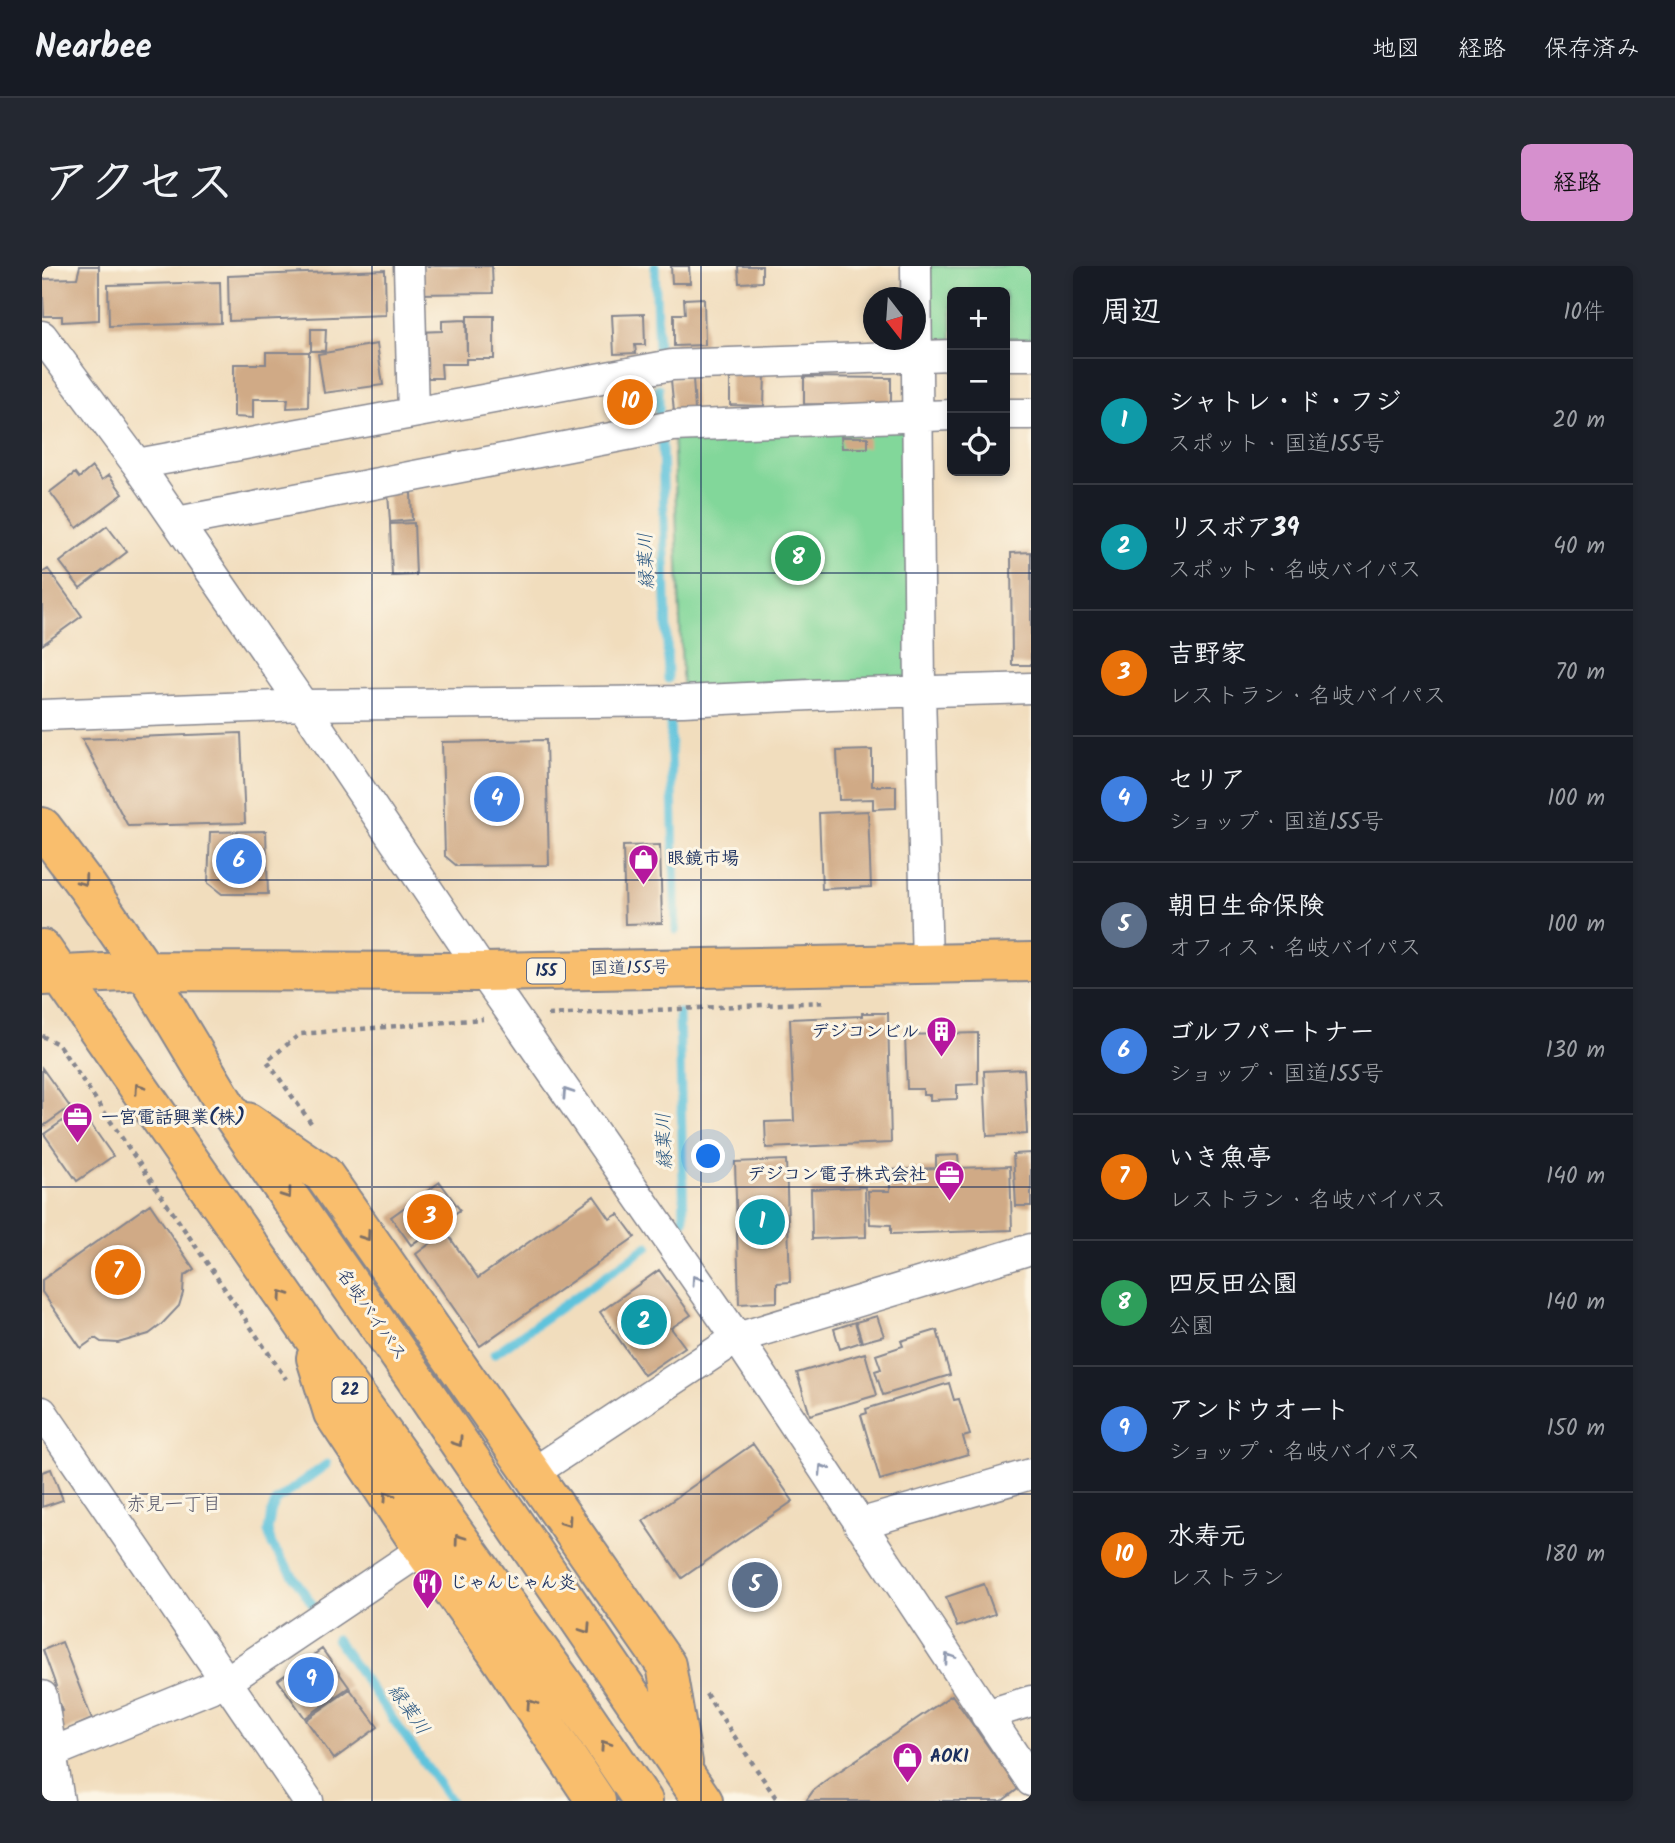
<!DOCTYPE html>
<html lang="ja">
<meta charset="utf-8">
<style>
:root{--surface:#171b24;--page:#242831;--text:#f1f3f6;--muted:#9ea1a6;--line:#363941;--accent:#d690ce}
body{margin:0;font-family:Kalam,"Klee One",sans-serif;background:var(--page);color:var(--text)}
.controls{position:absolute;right:21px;top:21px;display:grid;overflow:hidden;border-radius:10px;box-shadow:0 4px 10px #0003}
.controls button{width:63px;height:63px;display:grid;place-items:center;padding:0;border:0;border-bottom:2px solid var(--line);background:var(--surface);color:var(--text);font:35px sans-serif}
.compass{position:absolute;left:821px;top:21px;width:63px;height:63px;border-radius:50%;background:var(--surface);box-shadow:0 4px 10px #0003;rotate:163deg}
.you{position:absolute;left:667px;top:891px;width:24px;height:24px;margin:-18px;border:5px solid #fff;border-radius:50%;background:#1a73e8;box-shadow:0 0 0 10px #1a73e833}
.badge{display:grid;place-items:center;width:46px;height:46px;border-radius:50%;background:var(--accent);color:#fff;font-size:23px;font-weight:700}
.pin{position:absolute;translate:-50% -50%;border:4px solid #fff;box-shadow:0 2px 7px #0006}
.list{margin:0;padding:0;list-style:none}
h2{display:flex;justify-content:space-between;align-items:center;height:91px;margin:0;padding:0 28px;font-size:30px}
h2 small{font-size:23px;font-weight:400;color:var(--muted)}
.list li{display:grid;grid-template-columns:46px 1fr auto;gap:21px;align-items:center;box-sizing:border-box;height:126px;padding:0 28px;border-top:2px solid var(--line)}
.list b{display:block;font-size:26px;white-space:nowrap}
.list p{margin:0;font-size:23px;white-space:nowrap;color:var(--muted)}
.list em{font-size:23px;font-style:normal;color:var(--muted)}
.icon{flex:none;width:38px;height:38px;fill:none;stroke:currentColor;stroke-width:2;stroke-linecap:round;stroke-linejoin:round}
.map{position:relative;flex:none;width:989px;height:1535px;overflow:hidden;border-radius:10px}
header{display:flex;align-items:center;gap:42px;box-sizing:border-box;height:98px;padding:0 35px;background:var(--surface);border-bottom:2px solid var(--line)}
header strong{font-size:33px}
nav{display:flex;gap:38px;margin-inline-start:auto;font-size:24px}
.intro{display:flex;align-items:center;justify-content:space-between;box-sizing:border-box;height:168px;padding:0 42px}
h1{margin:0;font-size:49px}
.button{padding:18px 32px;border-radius:10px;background:var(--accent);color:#111;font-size:24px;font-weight:700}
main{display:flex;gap:42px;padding:0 42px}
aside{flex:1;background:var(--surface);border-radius:10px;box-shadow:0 4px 10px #0003}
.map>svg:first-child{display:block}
.green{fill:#82d79a;stroke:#4e837c;stroke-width:2}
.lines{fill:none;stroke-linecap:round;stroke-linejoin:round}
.stream{stroke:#5fc3dc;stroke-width:9}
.building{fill:#d0aa86}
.minor-casing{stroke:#86868e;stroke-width:33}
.highway-casing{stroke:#86868e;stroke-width:42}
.path{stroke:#86868e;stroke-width:4.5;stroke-dasharray:5 5;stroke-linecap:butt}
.minor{stroke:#fff;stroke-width:30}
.highway{stroke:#f9be6d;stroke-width:38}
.oneway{stroke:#7f6f65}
.oneway2{stroke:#8d97ae}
.grid{fill:none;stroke:#1b2f5e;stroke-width:2;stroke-opacity:0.55}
.labels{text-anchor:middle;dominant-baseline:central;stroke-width:6;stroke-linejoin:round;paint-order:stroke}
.shield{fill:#fcf5e5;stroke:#5e6a86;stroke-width:2}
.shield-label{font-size:16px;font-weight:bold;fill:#1b2f5e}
.poi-label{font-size:18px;font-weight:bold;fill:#1b2f5e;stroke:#fcf5e5;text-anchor:start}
.street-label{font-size:18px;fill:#1b2f5e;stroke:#fcf5e5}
.water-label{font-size:19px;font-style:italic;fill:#2f5b84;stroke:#fcf5e5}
.neighbourhood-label{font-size:19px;fill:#5a5a6c;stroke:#fcf5e5}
</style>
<header>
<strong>Nearbee</strong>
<nav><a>地図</a><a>経路</a><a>保存済み</a></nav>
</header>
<div class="intro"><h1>アクセス</h1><a class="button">経路</a></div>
<main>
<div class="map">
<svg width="989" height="1535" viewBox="0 0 989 1535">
<rect width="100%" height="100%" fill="#fcf5e5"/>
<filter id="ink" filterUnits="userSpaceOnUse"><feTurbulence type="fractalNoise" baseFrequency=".0143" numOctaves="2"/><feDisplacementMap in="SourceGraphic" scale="14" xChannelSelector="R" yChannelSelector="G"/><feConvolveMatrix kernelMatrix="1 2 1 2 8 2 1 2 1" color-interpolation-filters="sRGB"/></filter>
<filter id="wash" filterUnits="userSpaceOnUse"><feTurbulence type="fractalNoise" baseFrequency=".00686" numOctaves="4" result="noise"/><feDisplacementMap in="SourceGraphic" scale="28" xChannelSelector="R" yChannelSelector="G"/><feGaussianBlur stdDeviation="1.57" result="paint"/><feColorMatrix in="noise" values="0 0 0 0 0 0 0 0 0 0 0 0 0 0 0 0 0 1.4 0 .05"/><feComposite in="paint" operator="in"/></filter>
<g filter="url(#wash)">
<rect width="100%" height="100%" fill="#f1ddbd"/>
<path class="green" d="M879,0h110v74l-26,-1v-47h-53v47h-28z
M876,149l2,276 -237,10 -10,-275z"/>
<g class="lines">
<path class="stream" d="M613,0l3,89
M617,122v28
M620,176l6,237
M628,452l6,212
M637,958l5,-4 -5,-207
M452,1088l154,-108
M273,1342l-43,-63 -4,-14 3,-18 5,-12 51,-37
M294,1373l115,162"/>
</g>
<g id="blocks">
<path class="building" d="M38,0h19v54l-37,2v-6h-18l-2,-37 35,-1z
M372,0h78l1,27 -79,1z
M629,0h18l1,17h-18z
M696,0h24v16l-23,1z
M343,4l1,45 -157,6 -1,-45z
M178,16l1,41 -112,3 -1,-41z
M662,32l1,47 -31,1v-32h11l-1,-15z
M602,48l1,31h-10l1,8 -22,1 -2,-39z
M425,50h27v43h-28v5h-25l1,14h-24l-1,-46 25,-1v-10l24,-1 1,36z
M269,63h15l-1,22h-14z
M335,78l6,41 -59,8 -6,-39z
M224,86h43l-1,55 -21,1 1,-9h-35v19l-19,-1v-53h32z
M688,108h35l-1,32 -34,-1z
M762,111l87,1v27l-87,-1z
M651,112l2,32 -21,2 -3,-32z
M601,119l5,32 -31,6 -6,-33z
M799,171h27v11h-26z
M50,201l10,13 7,-5 14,19 -46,34 -27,-36 25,-19 4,5z
M346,227h23l1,27 -22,2z
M372,257l2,52 -24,1 -2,-52z
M65,260l20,26 -47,36 -20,-26z
M989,286v113h-19l-1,-112z
M6,303l34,47 -40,29v-72z
M199,467l4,90 -117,3 -46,-87z
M504,474l3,125 -92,1 -12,-10 -3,-114z
M830,484v36h24v22l-23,1v-10l-34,1 -2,-49z
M826,545l3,76 -49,2 -3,-76z
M224,565l2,63h-46l-14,-11 2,-51z
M618,579l2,78 -37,1 -2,-78z
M820,747h26l3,130 -125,5 -1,-26 29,-1 -4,-102 72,-3z
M936,767v51l-21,1v14l-27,1v-5h-7v-6h-16l-2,-54z
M0,802l28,39 -28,20z
M982,803l3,65 -40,2 -3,-65z
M38,843l33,47 -36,25 -33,-47z
M989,887v53h-15l-3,-52z
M916,889l1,13 51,-2 2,64 -121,4v-9l-21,-1 -2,-33h22v-21l46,-2v-12z
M744,894l4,122 -13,1v19l-38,2 -4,-142z
M398,916l20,28 -49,35 -20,-28z
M823,921l1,50 -54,2 -1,-50z
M552,930l16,23 8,-5 17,23 -155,109 -64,-92 30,-22 32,46z
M108,938l44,65 -10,7 -1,17 -4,13 -18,19 -12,9 -31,9 -17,-1 -6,-4 -14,10 -39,-56v-12z
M617,1004l32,45 -20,13 14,19 -41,28 -44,-63z
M835,1050l7,20 -22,6 -6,-20z
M813,1056l6,20 -21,7 -6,-20z
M895,1064l13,45 -67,20 -8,-24 6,-2 -5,-14 27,-9 -2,-5z
M823,1087l12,42 -67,20 -13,-42z
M907,1117l5,17 5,-1 11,36 -7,2 5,17 -88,26 -19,-65 6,-2 -1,-4z
M711,1178l40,57 -111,77 -39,-57z
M9,1203l12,31 -21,7v-35z
M942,1318l11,30 -38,13 -11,-30z
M20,1376l30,77 -30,13 -7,-18 7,-3 -9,-23 3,-2 -13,-36z
M280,1383l27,38 -44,31 -27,-38z
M308,1423l28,38 -44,32 -28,-39z
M910,1429l66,94 -16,12h-196l7,-10 12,-10z"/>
</g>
</g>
<g filter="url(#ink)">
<use href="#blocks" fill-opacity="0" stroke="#86868e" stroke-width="2"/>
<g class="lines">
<defs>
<path id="minor" d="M367,0l4,146
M874,0l4,425 7,274
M0,70l95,128 166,241 180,267 254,366 294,443
M963,89h26
M963,148h26
M95,198l535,-99 280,-10
M135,256l496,-96 279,-11
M0,449l261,-10 380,-4 148,-7 200,-6
M0,1146l266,389
M491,1207l204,-135 294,-89
M817,1258l172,-50
M0,1430l17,105
M944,1449l45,-14
M0,1489l9,-2 176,-72 196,-132"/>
<path id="highway" d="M0,561l46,61 57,83 83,138 185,266 290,426
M0,683l266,381 252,349 83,122
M1,710l102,-5 338,1 548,-10
M205,856l76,52 343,491 17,98
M274,1092l17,55 90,136 73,102 100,150"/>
</defs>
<use href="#minor" class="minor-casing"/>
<use href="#highway" class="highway-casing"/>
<path class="path" d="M506,749l278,-13
M0,770l16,8 228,335
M269,857l-44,-62 33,-27 183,-15
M664,1428l72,107"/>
<use href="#minor" class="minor"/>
<use href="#highway" class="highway"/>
</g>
<defs><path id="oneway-chevron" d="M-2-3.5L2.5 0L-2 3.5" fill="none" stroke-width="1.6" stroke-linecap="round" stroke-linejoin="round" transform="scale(1.75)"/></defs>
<g class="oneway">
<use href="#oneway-chevron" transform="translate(41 615) rotate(53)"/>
<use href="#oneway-chevron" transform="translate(97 822) rotate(-125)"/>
<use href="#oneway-chevron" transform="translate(245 928) rotate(55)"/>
<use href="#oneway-chevron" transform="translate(324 970) rotate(55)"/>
<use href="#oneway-chevron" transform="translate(241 1029) rotate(-125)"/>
<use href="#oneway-chevron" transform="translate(416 1176) rotate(56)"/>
<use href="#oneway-chevron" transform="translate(346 1230) rotate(-124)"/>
<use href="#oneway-chevron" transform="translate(525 1256) rotate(55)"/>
<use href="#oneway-chevron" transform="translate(417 1273) rotate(-126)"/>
<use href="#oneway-chevron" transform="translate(544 1363) rotate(56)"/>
<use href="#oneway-chevron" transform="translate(489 1438) rotate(-124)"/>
<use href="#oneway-chevron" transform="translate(563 1479) rotate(-124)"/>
</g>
<g class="oneway2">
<use href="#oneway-chevron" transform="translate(525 827) rotate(-124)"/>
<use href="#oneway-chevron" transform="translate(654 1014) rotate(-125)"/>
<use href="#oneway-chevron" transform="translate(781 1203) rotate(-123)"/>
<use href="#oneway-chevron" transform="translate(907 1392) rotate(-124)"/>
</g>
</g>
<path class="grid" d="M330,0v1535M659,0v1535M0,307h989M0,614h989M0,921h989M0,1228h989"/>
<defs>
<symbol id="shop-pin" viewBox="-11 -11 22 30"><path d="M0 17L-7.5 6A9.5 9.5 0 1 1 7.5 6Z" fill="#b5179e" stroke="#fcf5e5"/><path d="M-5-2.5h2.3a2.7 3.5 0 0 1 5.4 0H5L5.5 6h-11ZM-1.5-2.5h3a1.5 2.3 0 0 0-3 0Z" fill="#fff"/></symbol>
<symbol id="building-pin" viewBox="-11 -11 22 30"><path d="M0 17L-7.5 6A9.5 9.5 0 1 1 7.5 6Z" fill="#b5179e" stroke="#fcf5e5"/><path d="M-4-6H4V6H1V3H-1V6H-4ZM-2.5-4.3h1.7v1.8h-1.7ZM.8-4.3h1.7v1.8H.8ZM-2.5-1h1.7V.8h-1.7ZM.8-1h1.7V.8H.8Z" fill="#fff"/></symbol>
<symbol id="office-pin" viewBox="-11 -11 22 30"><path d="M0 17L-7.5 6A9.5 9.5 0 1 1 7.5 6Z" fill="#b5179e" stroke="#fcf5e5"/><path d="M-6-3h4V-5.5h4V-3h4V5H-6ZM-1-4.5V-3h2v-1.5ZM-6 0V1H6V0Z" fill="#fff"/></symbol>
<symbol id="restaurant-pin" viewBox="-11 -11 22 30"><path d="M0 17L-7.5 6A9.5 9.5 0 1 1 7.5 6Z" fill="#b5179e" stroke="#fcf5e5"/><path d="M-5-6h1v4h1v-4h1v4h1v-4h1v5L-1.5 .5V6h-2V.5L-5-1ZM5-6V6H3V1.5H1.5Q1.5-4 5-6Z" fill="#fff"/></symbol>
</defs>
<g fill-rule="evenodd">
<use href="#shop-pin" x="584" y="576" width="35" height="47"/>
<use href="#building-pin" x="882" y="748" width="35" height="47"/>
<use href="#office-pin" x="18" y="834" width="35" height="47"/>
<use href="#office-pin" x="890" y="892" width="35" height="47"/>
<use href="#restaurant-pin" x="368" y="1300" width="35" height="47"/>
<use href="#shop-pin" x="848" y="1474" width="35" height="47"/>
</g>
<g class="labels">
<g class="shield">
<rect x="485" y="692.5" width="38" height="25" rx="5"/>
<rect x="290.5" y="1111.5" width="35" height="25" rx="5"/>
</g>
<g class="shield-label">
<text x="504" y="705">155</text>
<text x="308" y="1124">22</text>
</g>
<g class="poi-label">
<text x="625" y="593">眼鏡市場</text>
<text x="877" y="766" text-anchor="end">デジコンビル</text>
<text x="59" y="852">一宮電話興業(株)</text>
<text x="885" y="909" text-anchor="end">デジコン電子株式会社</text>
<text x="408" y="1317">じゃんじゃん炎</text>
<text x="888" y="1491">AOKI</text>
</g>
<g class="street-label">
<text transform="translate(588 703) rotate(-1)">国道155号</text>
<text transform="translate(329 1049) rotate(55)">名岐バイパス</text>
</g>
<g class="water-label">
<text transform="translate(605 295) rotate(-92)">縁葉川</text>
<text transform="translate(623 875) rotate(-92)">縁葉川</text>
<text transform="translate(366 1444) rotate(55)">縁葉川</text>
</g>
<g class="neighbourhood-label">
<text x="132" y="1239">赤見一丁目</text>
</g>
</g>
</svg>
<div class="controls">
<button>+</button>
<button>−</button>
<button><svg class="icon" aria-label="locate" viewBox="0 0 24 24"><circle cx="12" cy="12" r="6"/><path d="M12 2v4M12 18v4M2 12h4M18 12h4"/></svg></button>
</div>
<svg class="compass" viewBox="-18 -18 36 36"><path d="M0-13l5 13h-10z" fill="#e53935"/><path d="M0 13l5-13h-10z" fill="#9ea1a6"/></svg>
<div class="you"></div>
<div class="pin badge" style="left:720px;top:956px;background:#0f9aa8">1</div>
<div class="pin badge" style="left:602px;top:1056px;background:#0f9aa8">2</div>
<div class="pin badge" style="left:388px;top:951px;background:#e8710a">3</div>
<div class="pin badge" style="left:455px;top:533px;background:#3f7fe0">4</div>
<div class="pin badge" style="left:713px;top:1319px;background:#5c6f8a">5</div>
<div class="pin badge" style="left:197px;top:595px;background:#3f7fe0">6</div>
<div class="pin badge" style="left:76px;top:1006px;background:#e8710a">7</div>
<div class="pin badge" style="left:756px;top:292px;background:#2e9e5b">8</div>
<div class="pin badge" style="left:269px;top:1414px;background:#3f7fe0">9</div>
<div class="pin badge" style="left:588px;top:136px;background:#e8710a">10</div>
</div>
<aside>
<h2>周辺<small>10件</small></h2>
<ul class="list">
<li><span class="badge" style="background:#0f9aa8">1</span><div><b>シャトレ・ド・フジ</b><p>スポット · 国道155号</p></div><em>20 m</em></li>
<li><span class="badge" style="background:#0f9aa8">2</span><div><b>リスボア39</b><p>スポット · 名岐バイパス</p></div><em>40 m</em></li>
<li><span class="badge" style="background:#e8710a">3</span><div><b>吉野家</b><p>レストラン · 名岐バイパス</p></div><em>70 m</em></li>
<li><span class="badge" style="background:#3f7fe0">4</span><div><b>セリア</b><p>ショップ · 国道155号</p></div><em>100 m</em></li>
<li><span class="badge" style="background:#5c6f8a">5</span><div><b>朝日生命保険</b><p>オフィス · 名岐バイパス</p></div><em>100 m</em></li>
<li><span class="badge" style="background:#3f7fe0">6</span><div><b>ゴルフパートナー</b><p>ショップ · 国道155号</p></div><em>130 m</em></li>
<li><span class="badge" style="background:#e8710a">7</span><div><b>いき魚亭</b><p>レストラン · 名岐バイパス</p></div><em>140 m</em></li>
<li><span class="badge" style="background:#2e9e5b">8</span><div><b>四反田公園</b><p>公園</p></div><em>140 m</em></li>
<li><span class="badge" style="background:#3f7fe0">9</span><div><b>アンドウオート</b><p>ショップ · 名岐バイパス</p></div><em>150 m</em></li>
<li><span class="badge" style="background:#e8710a">10</span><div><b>水寿元</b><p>レストラン</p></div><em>180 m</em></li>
</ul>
</aside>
</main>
